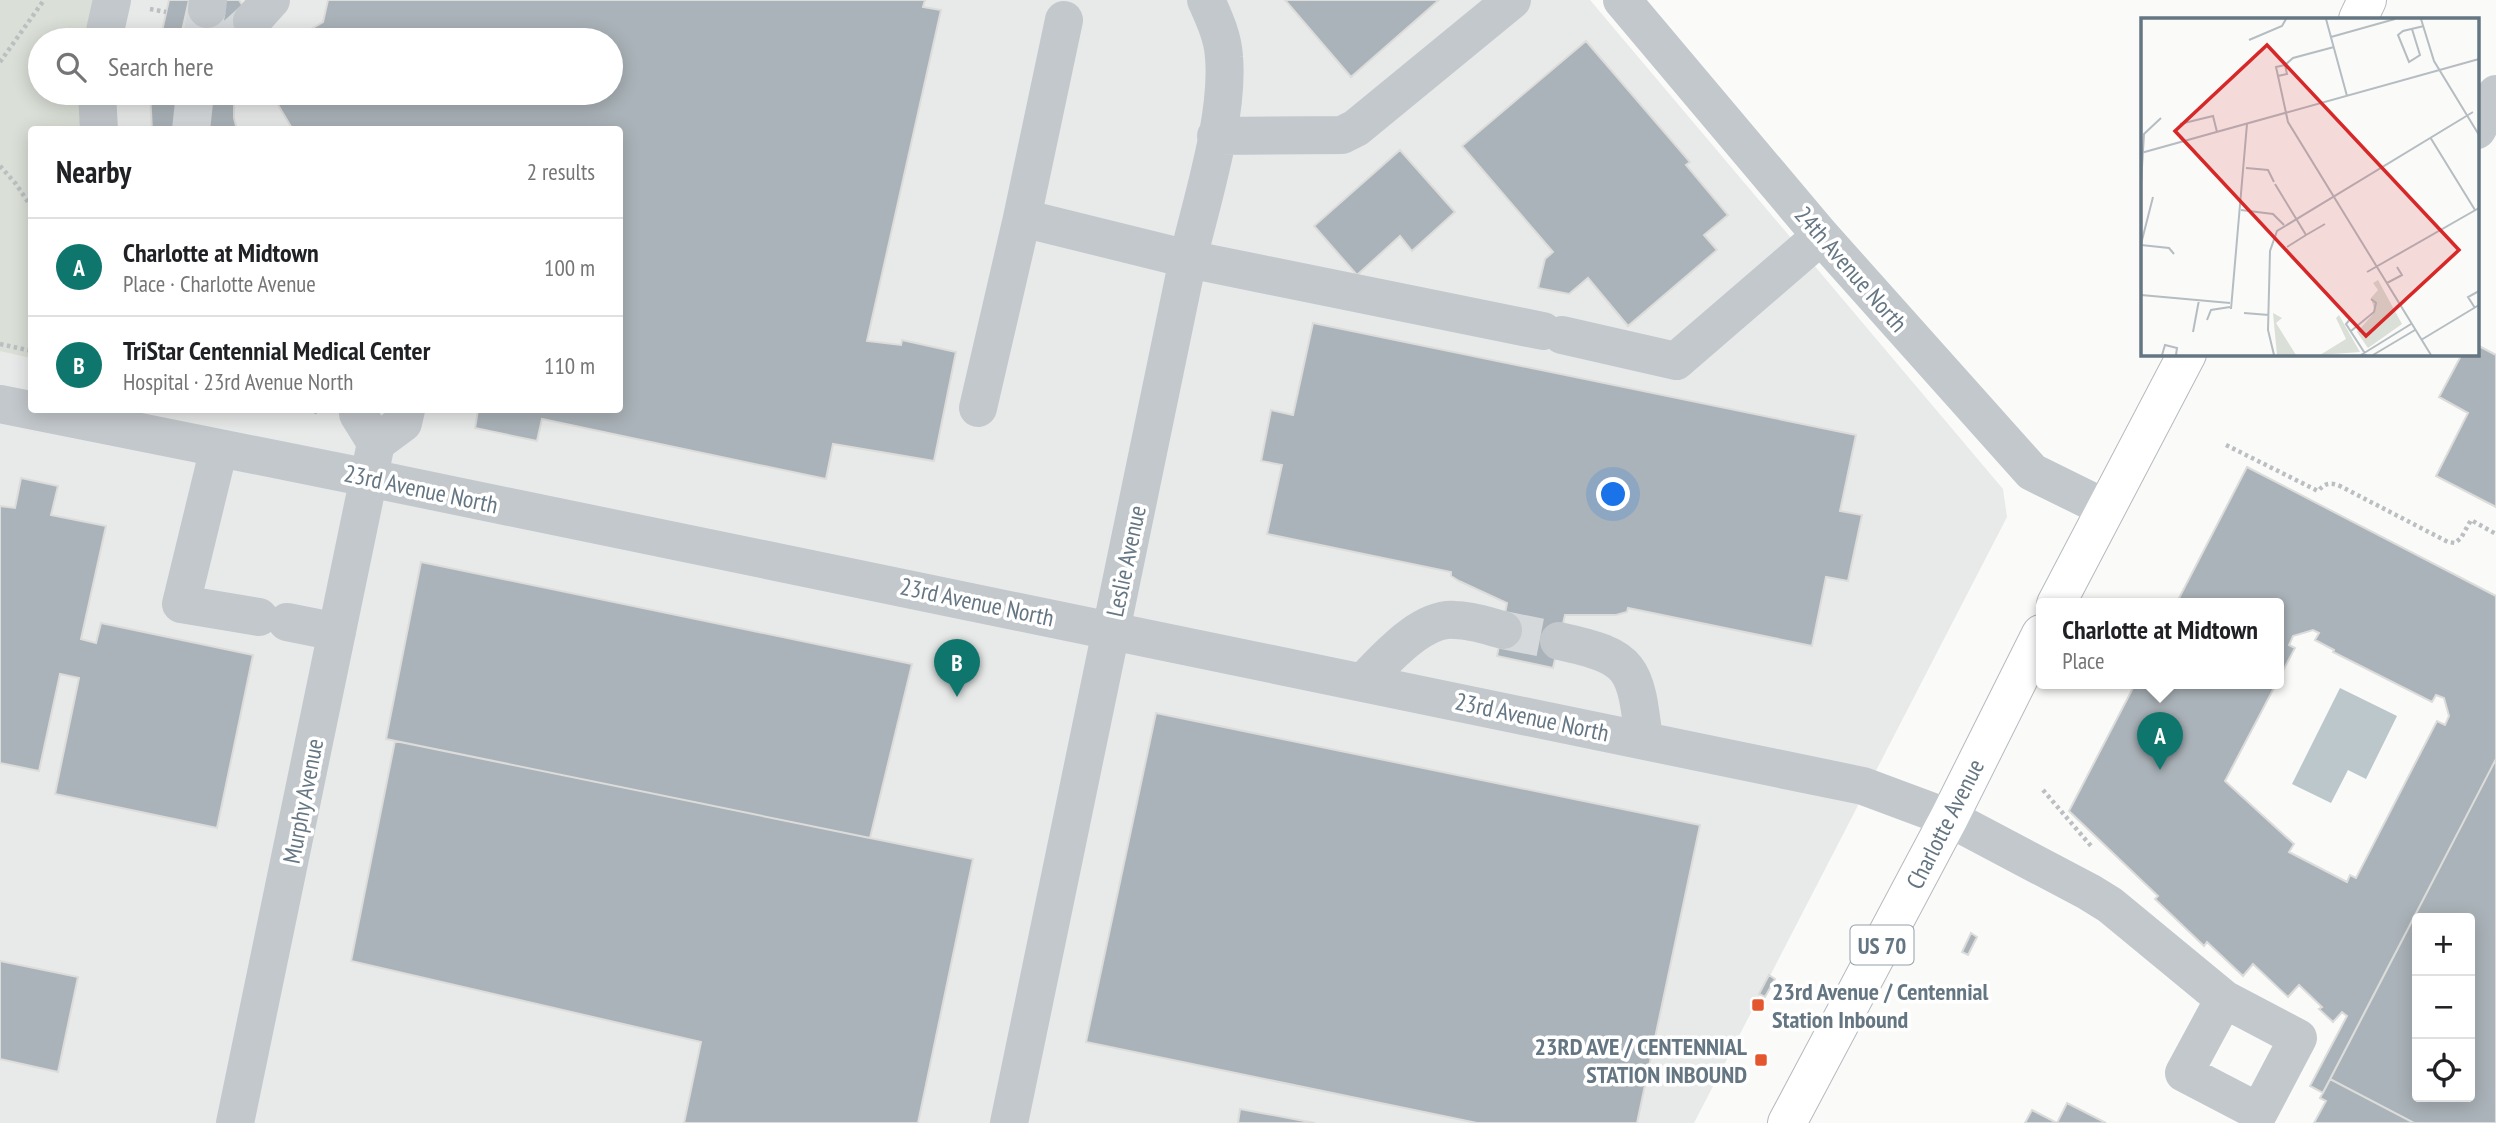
<!DOCTYPE html>
<meta charset="utf-8">
<style>
:root{--surface:#fff;--page:#f2f2f2;--text:#202124;--muted:#757577;--line:#e0e0e0;--accent:#0f766e}
body{margin:0;font-family:"PT Sans Narrow",sans-serif;background:var(--page);color:var(--text)}
.controls{position:absolute;right:21px;bottom:21px;display:grid;overflow:hidden;border-radius:7px;box-shadow:0 4px 18px #0003}
.controls button{width:63px;height:63px;display:grid;place-items:center;padding:0;border:0;border-bottom:2px solid var(--line);background:var(--surface);color:var(--text);font:35px sans-serif}
.you{position:absolute;left:1614px;top:495px;width:24px;height:24px;margin:-18px;border:5px solid #fff;border-radius:50%;background:#1a73e8;box-shadow:0 0 0 10px #1a73e833}
.badge{display:grid;place-items:center;width:46px;height:46px;border-radius:50%;background:var(--accent);color:#fff;font-size:23px;font-weight:700}
.pin{position:absolute;translate:-50% -58px;filter:drop-shadow(0 2px 4px #0008)}
.pin::after{content:'';position:absolute;top:37px;width:24px;height:21px;background:inherit;clip-path:polygon(0 0,100% 0,50% 100%)}
.popup{position:absolute;left:2036px;top:598px;width:248px;height:91px;box-sizing:border-box;display:grid;place-content:center;border-radius:7px;background:var(--surface);filter:drop-shadow(0 2px 5px #0005);font-size:23px;white-space:nowrap;color:var(--muted)}
.popup b{font-size:26px;color:var(--text)}
.popup::after{content:'';position:absolute;left:50%;top:100%;margin-left:-14px;border:14px solid transparent;border-top-color:var(--surface)}
.list{margin:0;padding:0;list-style:none}
h2{display:flex;justify-content:space-between;align-items:center;height:91px;margin:0;padding:0 28px;font-size:30px}
h2 small{font-size:23px;font-weight:400;color:var(--muted)}
.list li{display:grid;grid-template-columns:46px 1fr auto;gap:21px;align-items:center;box-sizing:border-box;height:98px;padding:0 28px;border-top:2px solid var(--line)}
.list b{display:block;font-size:26px;white-space:nowrap}
.list p{margin:0;font-size:23px;white-space:nowrap;color:var(--muted)}
.list em{font-size:23px;font-style:normal;color:var(--muted)}
.icon{flex:none;width:38px;height:38px;fill:none;stroke:currentColor;stroke-width:2;stroke-linecap:round;stroke-linejoin:round}
.map{position:relative;flex:none;width:2496px;height:1123px;overflow:hidden}
.search{position:absolute;background:var(--surface);box-shadow:0 4px 18px #0003;left:28px;top:28px;width:595px;height:77px;display:flex;align-items:center;gap:18px;box-sizing:border-box;padding:0 24px;border-radius:38px;color:var(--muted);font-size:26px}
.panel{position:absolute;background:var(--surface);box-shadow:0 4px 18px #0003;left:28px;top:126px;width:595px;height:287px;border-radius:7px}
.map>svg:first-child{display:block}
.built{fill:#e8e9e9;fill-rule:evenodd}
.green{fill:#dadfd7}
.water{fill:#bbc7cb}
.building{fill:#aab3b9;stroke:#dcdcda;stroke-width:2;fill-rule:evenodd}
.lines{fill:none;stroke-linecap:round;stroke-linejoin:round}
.minor-tunnel{stroke:#d5d9db;stroke-width:38;stroke-dasharray:38 19;stroke-linecap:butt}
.major-casing{stroke:#b5babe;stroke-width:40}
.path{stroke:#bbbfc2;stroke-width:4.5;stroke-dasharray:3.5 3.5;stroke-linecap:butt}
.minor{stroke:#c3c8cc;stroke-width:38}
.major{stroke:#fff;stroke-width:38}
.poi-dot{fill:#e4572e;stroke:#fff;stroke-width:2.5}
.labels{text-anchor:middle;dominant-baseline:central;stroke-width:7;stroke-linejoin:round;paint-order:stroke}
.shield{fill:#fff;stroke:#939fa8;stroke-width:2}
.shield-label{font-size:23px;font-weight:bold;fill:#657683}
.street-label{font-size:24px;fill:#657683;stroke:#fff}
.poi-label{font-size:24px;font-weight:bold;fill:#657683;stroke:#fff;text-anchor:start}
.inset-road{fill:none;stroke:#b5bdc2;stroke-width:2}
.view{fill:#d62828;fill-opacity:0.15;stroke:#d62828;stroke-width:3.5}
.inset-edge{fill:none;stroke:#657683;stroke-width:3.5}
</style>
<div class="map">
<svg width="2496" height="1123" viewBox="0 0 2496 1123">
<rect width="100%" height="100%" fill="#fafaf8"/>
<path class="built" d="M0,0h1590l413,489 4,28 -313,606h-1694zM40,40h571v53h-571zM32,130h588v280h-588z"/>
<path class="green" d="M0,0h100l-9,40h-51v53h43l-1,36 -50,1 -1,228 -31,-7z"/>
<path class="water" d="M2340,688l57,28 -31,63 -18,-9 -17,33 -39,-19z"/>
<path class="building" d="M169,0h20l-9,40h-20z
M216,0h23l26,40h-81l9,-15z
M328,0h597l-2,7 18,3 -74,331 34,4 1,-5 54,12 -22,109 -101,-17 -7,35 -284,-60 -5,22 -62,-13 3,-18h142v-280h-327l-22,-37h340v-53h-319l31,-18z
M1285,0h154l-88,77z
M1586,41l104,121 -4,3 42,50 -24,20 13,15 -89,76 -40,-48 -19,16 -31,-6 7,-29 8,-7 -91,-106z
M150,93h84v25l3,12h-85z
M1400,150l55,62 -43,39 -12,-15 -43,39 -43,-49z
M1313,323l543,112 -16,76 22,4 -14,66 -22,-4 -14,69 -184,-38 -1,4 -11,3h-51l-12,53 -56,-12 10,-53 -48,-22 -8,-5v-4l-184,-38 15,-69 -21,-4 10,-51 22,5z
M2477,345l19,10v152l-60,-31 32,-63 -29,-16 23,-43h15z
M2247,467l249,129v163l-173,334 -13,-7 37,-70 -5,-4 -9,10 -14,-13 3,-2 -23,-22 -11,12 -35,-33 -10,12 -36,-34 -3,4 -49,-47 3,-3 -89,-85 66,-127h141l-51,97 69,63 -5,8 58,30 3,-7 6,3 81,-157 8,4 4,-9 -5,-18 -8,-3 -4,7 -99,-50 1,-2 -19,-10 4,-7 -6,-3 -20,6 -4,9 6,3 -16,30v-74h-103z
M21,478l37,8 -7,29 55,11 -25,113 15,4 5,-20 152,32 -36,173 -162,-34 24,-116 -19,-4 -21,97 -39,-8v-257l15,2z
M421,562l491,102 -42,174 -484,-99z
M1156,713l544,112 -63,298h-160l-391,-81z
M395,741l578,118 -55,264h-234l17,-81 -350,-81z
M2496,759v364h-82l-84,-44zM2417,918h53v179h-53z
M1971,933l6,4 -9,18 -6,-3z
M0,961l78,16 -20,95 -58,-13z
M1769,975l6,4 -10,18 -6,-3z
M2330,1079l84,44h-100l12,-22 -6,-3z
M2067,1103l39,20h-81l7,-13 25,13z
M1240,1109l75,14h-77z"/>
<g class="lines">
<path class="minor-tunnel" d="M201,40l6,-31
M231,40l21,-19
M191,130l4,-37
M1503,630l56,11"/>
<defs>
<path id="major" d="M2358,19l9,-19
M2056,604l131,-250
M1787,1123l162,-305 92,-184"/>
</defs>
<use href="#major" class="major-casing"/>
<path class="path" d="M150,9l16,3
M0,62l44,-62
M0,166l16,18 16,24
M0,344l32,7
M308,410l9,2
M2226,445l92,46c7,-8 12,-9 22,-5l108,56 7,1 6,-5 10,-18 25,14
M2043,790l48,56"/>
<path class="minor" d="M1622,0l199,236 211,236 73,36
M207,9l1,-9
M1064,20l-42,198 166,41 355,72
M252,21l19,-21
M103,40l9,-40
M97,93l2,37
M2477,130l19,-36
M1216,136l126,-1 14,-7 156,-128
M1562,335l114,26 145,-125
M0,404l369,74 1494,308 86,32 140,74 21,13 114,94
M978,408l44,-190
M358,410v4l18,29
M219,448l-38,156 78,13
M287,622l50,10
M1559,641c75,16 76,26 85,99
M1363,682c22,-22 58,-65 92,-62 16,0 33,6 48,10
M2224,999l74,39 -39,74 -75,-39z
M235,1123l141,-680 27,-20 3,-13
M1009,1123l179,-864c14,-59 41,-143 36,-202 -1,-20 -10,-39 -18,-57"/>
<use href="#major" class="major"/>
</g>
<g class="poi-dot">
<rect x="1751" y="998" width="14" height="14" rx="3.5"/>
<rect x="1754" y="1053" width="14" height="14" rx="3.5"/>
</g>
<g class="labels">
<rect class="shield" x="1850.5" y="925.5" width="63" height="39" rx="5"/>
<g class="shield-label">
<text x="1882" y="945">US 70</text>
</g>
<g class="street-label">
<text transform="translate(1851 269) rotate(49)">24th Avenue North</text>
<text transform="translate(421 489) rotate(12)">23rd Avenue North</text>
<text transform="translate(1126 561) rotate(-78)">Leslie Avenue</text>
<text transform="translate(977 602) rotate(12)">23rd Avenue North</text>
<text transform="translate(1532 717) rotate(12)">23rd Avenue North</text>
<text transform="translate(303 801) rotate(-79)">Murphy Avenue</text>
<text transform="translate(1945 824) rotate(-63)">Charlotte Avenue</text>
</g>
<g class="poi-label">
<text x="1772" y="991">23rd Avenue / Centennial<tspan x="1772" dy="28">Station Inbound</tspan></text>
<text x="1747" y="1046" text-anchor="end">23RD AVE / CENTENNIAL<tspan x="1747" dy="28">STATION INBOUND</tspan></text>
</g>
</g>
<g transform="translate(2141 18)">
<rect width="338" height="338" fill="#fafaf8"/>
<path d="M237,262l24,44 -34,24 -11,-16 18,-20 -4,-14 7,-8 -5,-7zM132,295l9,5 -6,5 20,32h-19zM198,297l21,37 -40,3 26,-16 -10,-21z" fill="#dadfd7"/>
<path class="inset-road" d="M185,1l21,77M280,1l13,42 45,74M271,11l8,26 -11,7 -11,-27 5,-4 21,-5M190,19l64,-18M108,22l33,-14 4,-7M144,47l8,-7 41,-11M144,47l2,9 -9,2 -2,-9zM137,58l10,46 143,233M39,106l33,-8 4,16M289,119l45,73M0,135l338,-94M105,150l22,2 6,12M0,166l3,-50 17,-16M134,166l31,51 -19,12M100,192l32,4 11,11M165,217l19,-11M0,226l12,-47M0,227l28,3 5,6M226,254l112,-64M246,265l15,-8 -5,-8M0,277l89,8M334,290l-7,-11 11,-6M90,291l16,-185M103,295l25,2M210,300l-5,6 20,31M66,302l4,-10 19,-3M210,313l23,-19 2,-9 -5,-4M52,314l6,-32M280,322l58,-35M21,337l3,-10 12,3 -1,7M133,337l-6,-25 2,-79 7,-20 196,-119M220,337l50,-31M232,337l42,-25"/>
<path class="view" d="M126,27l192,205 -93,86 -191,-205z"/>
<rect width="338" height="338" class="inset-edge"/>
</g>
</svg>
<div class="controls">
<button>+</button>
<button>−</button>
<button><svg class="icon" aria-label="locate" viewBox="0 0 24 24"><circle cx="12" cy="12" r="6"/><path d="M12 2v4M12 18v4M2 12h4M18 12h4"/></svg></button>
</div>
<div class="you"></div>
<div class="pin badge" style="left:2160px;top:770px">A</div>
<div class="popup"><b>Charlotte at Midtown</b>Place</div>
<div class="pin badge" style="left:957px;top:697px">B</div>
<div class="search"><svg class="icon" aria-label="search" viewBox="0 0 24 24"><circle cx="10" cy="10" r="6"/><path d="M15 15l6 6"/></svg>Search here</div>
<section class="panel">
<h2>Nearby<small>2 results</small></h2>
<ul class="list">
<li><span class="badge">A</span><div><b>Charlotte at Midtown</b><p>Place · Charlotte Avenue</p></div><em>100 m</em></li>
<li><span class="badge">B</span><div><b>TriStar Centennial Medical Center</b><p>Hospital · 23rd Avenue North</p></div><em>110 m</em></li>
</ul>
</section>
</div>
